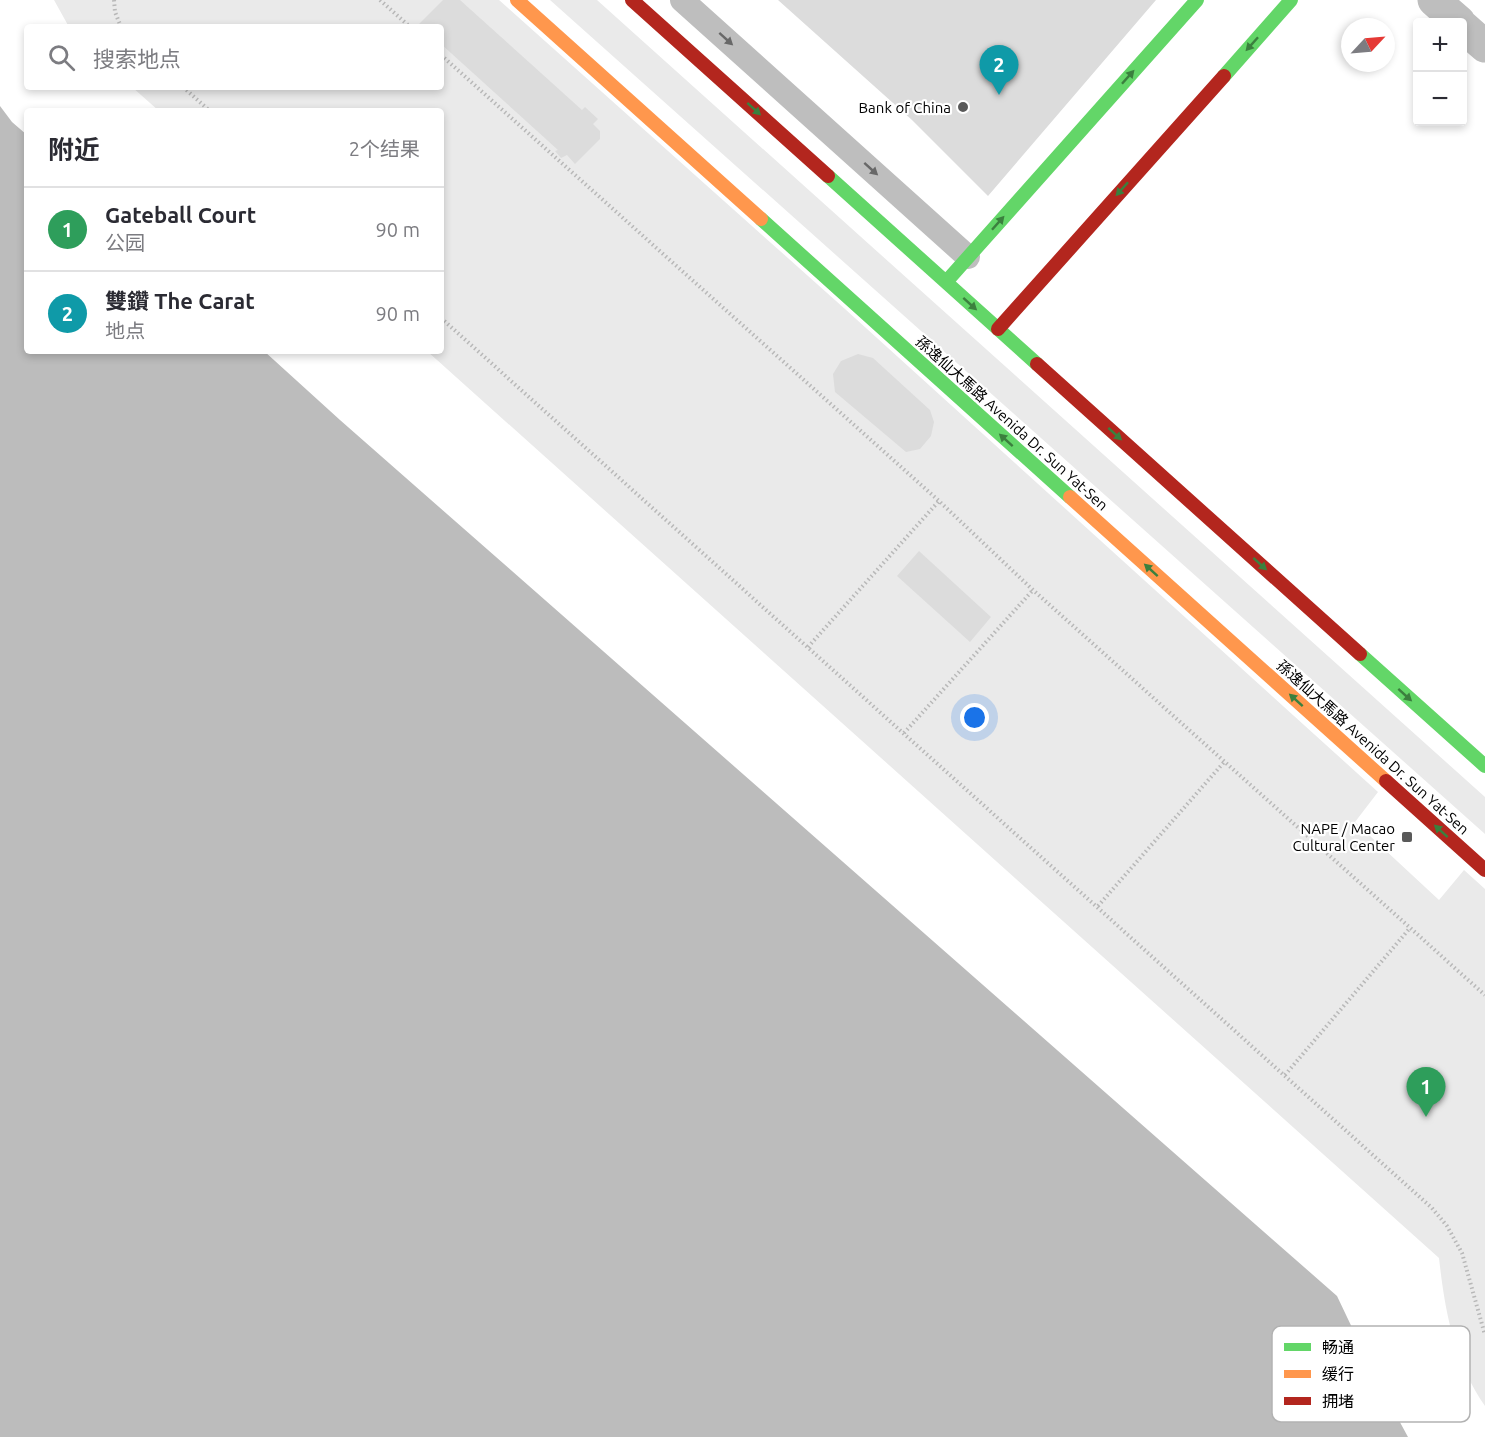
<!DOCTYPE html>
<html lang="zh">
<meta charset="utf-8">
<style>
:root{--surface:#fff;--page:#f7f7f7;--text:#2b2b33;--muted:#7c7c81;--line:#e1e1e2;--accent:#595959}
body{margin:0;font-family:Ubuntu,"Noto Sans SC",sans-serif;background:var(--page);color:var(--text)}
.controls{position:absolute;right:18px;top:18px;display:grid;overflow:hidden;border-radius:6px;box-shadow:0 3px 9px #0003}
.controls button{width:54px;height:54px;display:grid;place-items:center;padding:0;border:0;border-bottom:2px solid var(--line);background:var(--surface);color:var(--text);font:30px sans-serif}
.compass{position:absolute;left:1341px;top:18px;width:54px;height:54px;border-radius:50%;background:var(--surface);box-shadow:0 3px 9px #0003;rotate:64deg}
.you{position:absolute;left:975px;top:718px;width:21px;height:21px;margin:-15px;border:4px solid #fff;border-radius:50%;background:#1a73e8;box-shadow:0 0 0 9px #1a73e833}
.badge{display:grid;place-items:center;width:39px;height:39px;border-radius:50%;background:var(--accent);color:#fff;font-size:20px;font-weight:700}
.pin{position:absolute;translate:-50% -50px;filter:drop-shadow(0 2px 3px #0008)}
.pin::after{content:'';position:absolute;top:32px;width:21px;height:18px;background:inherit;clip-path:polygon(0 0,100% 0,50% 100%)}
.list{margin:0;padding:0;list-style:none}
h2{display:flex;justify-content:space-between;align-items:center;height:78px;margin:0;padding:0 24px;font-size:26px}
h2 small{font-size:20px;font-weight:400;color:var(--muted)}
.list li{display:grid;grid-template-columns:39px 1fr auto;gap:18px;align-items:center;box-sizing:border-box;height:84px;padding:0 24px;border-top:2px solid var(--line)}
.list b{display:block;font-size:22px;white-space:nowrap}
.list p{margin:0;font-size:20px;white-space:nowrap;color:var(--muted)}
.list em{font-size:20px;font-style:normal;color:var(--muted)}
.icon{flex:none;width:33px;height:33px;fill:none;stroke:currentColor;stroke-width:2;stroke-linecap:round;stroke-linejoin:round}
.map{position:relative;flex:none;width:1485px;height:1437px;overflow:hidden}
.search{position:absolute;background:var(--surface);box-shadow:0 3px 9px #0003;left:24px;top:24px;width:420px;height:66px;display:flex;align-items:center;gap:15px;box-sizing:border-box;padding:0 21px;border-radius:6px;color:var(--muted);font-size:22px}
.panel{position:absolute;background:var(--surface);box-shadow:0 3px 9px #0003;left:24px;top:108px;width:420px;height:246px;border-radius:6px}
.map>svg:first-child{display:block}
.green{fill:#eaeaea}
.water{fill:#bcbcbc}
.building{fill:#dcdcdc}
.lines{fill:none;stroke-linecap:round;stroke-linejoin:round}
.path{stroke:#b8b8b8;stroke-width:4;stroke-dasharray:1.5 3;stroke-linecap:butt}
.lane{stroke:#bebebe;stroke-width:24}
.street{stroke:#bebebe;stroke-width:33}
.fast{stroke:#63d668;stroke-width:14}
.slow{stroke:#ff974d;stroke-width:14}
.jam{stroke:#b3261e;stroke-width:14}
.oneway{fill:#686868}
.oneway2{fill:#3b803e}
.poi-dot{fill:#595959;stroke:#fff;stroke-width:2}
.labels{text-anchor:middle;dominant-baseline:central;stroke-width:4.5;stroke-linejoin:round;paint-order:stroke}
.poi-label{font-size:15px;fill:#000;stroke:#fff;text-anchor:end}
.street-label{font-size:15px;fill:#000;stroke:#fff}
.key{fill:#fff;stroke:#b2b2b2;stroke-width:1.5}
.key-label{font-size:16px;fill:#000}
</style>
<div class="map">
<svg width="1485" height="1437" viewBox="0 0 1485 1437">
<rect width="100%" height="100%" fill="#fff"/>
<path class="green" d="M54,0h445l346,309 533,483 -23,30 84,78 25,-30 21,19v517c-31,-45 -40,-94 -46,-148l-1012,-907h14v-240h-282l-27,-24h309v-60h-372z
M550,0h47l888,797v37z"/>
<path class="water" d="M0,106l12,16 15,13v216h237l76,69 997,876 39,82 32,59h-1408z"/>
<path class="building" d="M443,0h17l122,110 3,-3 13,12 -5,5 7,7v8l-25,25 -8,-9 -6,3 -6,-7 3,-1 -117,-106v-17h-19l-3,-3z
M778,0h378l-168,196 -76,-76z
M858,354l15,4 57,52 4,12 -3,14 -11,13 -14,3 -71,-60 -2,-18 8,-13z
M919,551l72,66 -21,25 -73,-66z"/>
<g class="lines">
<path class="path" d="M114,0l1,12 6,15
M380,0l30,27
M441,55l498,446 94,89 452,405
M183,87l27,24
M441,318l991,890 15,18 15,27 23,82
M808,647l131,-146
M904,733l129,-143
M1098,906l127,-145
M1285,1075l125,-147"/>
<path class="lane" d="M682,0l286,257"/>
<path class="street" d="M1434,0l25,22
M1462,26l23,20"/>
<path class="fast" d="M1224,76l67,-76
M828,176l209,188
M761,219l309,278
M946,282l251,-282
M1360,654l125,112"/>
<path class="slow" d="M517,0l244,219
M1070,497l316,284"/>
<path class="jam" d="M632,0l196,176
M998,329l226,-253
M1037,364l323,290
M1386,781l99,89"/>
</g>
<defs><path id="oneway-solid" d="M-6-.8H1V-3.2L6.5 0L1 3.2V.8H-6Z" transform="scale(1.5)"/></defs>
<g class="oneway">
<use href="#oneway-solid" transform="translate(726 39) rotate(42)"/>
<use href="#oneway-solid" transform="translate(871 169) rotate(42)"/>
</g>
<g class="oneway2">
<use href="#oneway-solid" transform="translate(1252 44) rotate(132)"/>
<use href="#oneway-solid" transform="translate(1128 77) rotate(-48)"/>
<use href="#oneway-solid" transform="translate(754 109) rotate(42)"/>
<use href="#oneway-solid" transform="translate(1122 189) rotate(132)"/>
<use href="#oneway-solid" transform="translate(998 223) rotate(-48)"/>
<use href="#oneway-solid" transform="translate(970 304) rotate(42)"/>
<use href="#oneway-solid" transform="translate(1115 434) rotate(42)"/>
<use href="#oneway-solid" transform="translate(1006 440) rotate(-138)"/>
<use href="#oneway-solid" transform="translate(1260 564) rotate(42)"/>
<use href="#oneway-solid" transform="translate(1151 570) rotate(-138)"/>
<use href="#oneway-solid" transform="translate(1405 695) rotate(42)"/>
<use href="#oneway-solid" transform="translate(1296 700) rotate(-138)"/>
<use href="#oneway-solid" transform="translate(1441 831) rotate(-138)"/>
</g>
<g class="poi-dot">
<circle cx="963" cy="107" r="6"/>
<rect x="1401" y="831" width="12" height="12" rx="3"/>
</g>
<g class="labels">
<g class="poi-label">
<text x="951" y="107">Bank of China</text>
<text x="1395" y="828">NAPE / Macao<tspan x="1395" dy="17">Cultural Center</tspan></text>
</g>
<g class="street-label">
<text transform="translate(1012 423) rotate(42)">孫逸仙大馬路 Avenida Dr. Sun Yat-Sen</text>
<text transform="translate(1373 747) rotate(42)">孫逸仙大馬路 Avenida Dr. Sun Yat-Sen</text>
</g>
</g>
<rect x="1272" y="1326" width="198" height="96" rx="9" class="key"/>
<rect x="1284" y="1343" width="27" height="8" fill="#63d668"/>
<rect x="1284" y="1370" width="27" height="8" fill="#ff974d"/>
<rect x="1284" y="1397" width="27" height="8" fill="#b3261e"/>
<g class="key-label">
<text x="1322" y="1353">畅通</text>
<text x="1322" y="1380">缓行</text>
<text x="1322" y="1407">拥堵</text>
</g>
</svg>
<div class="controls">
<button>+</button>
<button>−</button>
</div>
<svg class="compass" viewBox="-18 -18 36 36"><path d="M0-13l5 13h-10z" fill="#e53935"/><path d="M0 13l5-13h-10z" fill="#7c7c81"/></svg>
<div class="you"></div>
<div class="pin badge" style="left:1426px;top:1117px;background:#2e9e5b">1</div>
<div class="pin badge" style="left:999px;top:95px;background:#0f9aa8">2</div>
<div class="search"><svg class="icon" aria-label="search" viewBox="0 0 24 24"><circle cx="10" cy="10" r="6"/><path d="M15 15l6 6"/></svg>搜索地点</div>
<section class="panel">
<h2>附近<small>2个结果</small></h2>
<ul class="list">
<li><span class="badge" style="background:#2e9e5b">1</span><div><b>Gateball Court</b><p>公园</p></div><em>90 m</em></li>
<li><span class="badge" style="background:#0f9aa8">2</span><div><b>雙鑽 The Carat</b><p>地点</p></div><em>90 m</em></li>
</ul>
</section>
</div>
